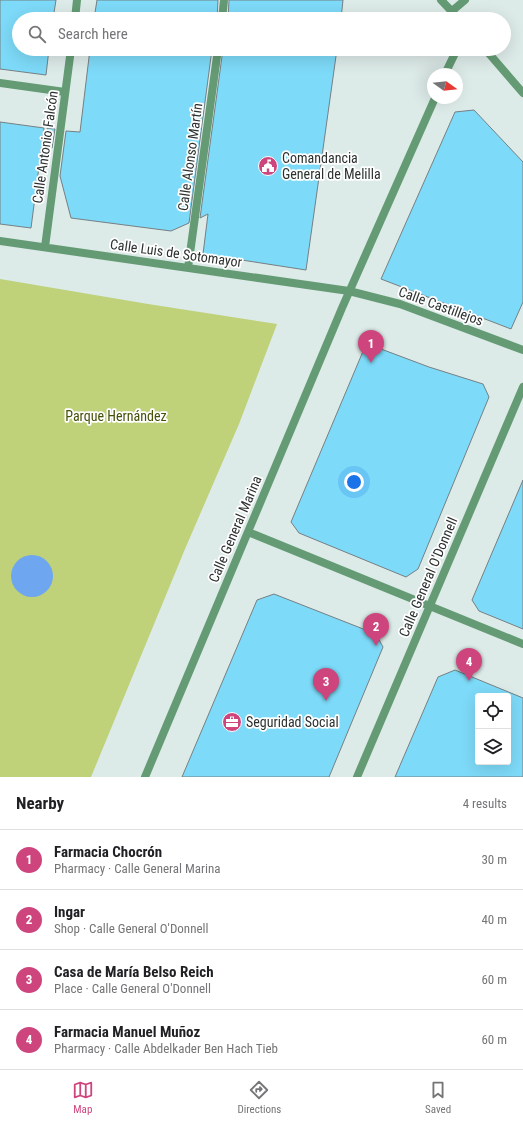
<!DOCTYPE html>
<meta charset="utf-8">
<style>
:root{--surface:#fff;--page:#f6f6f6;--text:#202124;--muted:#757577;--line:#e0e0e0;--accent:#ce457e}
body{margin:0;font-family:"Roboto Condensed",sans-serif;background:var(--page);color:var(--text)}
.controls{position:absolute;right:12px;bottom:12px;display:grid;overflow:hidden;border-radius:4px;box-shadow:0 4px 16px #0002}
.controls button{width:36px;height:36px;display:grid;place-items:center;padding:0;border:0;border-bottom:1px solid var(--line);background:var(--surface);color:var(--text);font:20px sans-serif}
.compass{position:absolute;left:427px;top:68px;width:36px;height:36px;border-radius:50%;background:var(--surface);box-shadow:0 4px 16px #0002;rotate:105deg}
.you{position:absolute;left:354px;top:482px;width:14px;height:14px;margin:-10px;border:3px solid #fff;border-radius:50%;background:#1a73e8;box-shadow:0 0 0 6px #1a73e833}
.badge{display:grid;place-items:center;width:26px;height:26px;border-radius:50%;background:var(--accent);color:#fff;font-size:13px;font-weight:700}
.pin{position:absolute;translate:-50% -33px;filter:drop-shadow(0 1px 2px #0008)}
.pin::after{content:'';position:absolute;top:21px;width:14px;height:12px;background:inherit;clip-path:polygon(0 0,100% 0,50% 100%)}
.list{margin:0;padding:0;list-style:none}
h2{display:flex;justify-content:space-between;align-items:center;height:52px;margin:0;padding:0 16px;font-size:17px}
h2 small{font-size:13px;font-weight:400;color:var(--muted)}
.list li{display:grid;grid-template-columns:26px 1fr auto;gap:12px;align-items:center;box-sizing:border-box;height:60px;padding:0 16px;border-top:1px solid var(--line)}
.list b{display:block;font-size:15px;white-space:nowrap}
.list p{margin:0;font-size:13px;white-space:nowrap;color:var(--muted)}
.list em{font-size:13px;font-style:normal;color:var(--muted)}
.icon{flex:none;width:22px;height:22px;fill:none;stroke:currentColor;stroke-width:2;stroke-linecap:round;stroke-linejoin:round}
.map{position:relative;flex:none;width:523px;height:777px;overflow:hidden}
.search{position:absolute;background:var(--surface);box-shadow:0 4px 16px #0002;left:12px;right:12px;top:12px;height:44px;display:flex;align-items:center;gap:10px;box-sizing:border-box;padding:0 14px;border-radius:22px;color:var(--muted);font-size:15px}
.sheet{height:292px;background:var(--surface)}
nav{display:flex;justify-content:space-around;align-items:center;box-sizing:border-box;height:56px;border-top:1px solid var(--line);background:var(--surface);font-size:11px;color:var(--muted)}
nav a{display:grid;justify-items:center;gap:2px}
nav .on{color:var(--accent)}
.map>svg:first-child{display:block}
.green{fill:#bfd179}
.water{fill:#6fa6f0}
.building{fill:#7ddaf8;stroke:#758084;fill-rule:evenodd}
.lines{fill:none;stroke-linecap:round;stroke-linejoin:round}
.lane{stroke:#649b74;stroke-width:8}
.street{stroke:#649b74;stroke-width:8}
.labels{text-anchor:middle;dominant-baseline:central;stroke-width:3.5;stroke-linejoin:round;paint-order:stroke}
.street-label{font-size:14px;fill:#2c3130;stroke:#fff}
.poi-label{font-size:14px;fill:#2c3130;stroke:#fff;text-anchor:start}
.park-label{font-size:14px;fill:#455007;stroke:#fff}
</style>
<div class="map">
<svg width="523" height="777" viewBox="0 0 523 777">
<rect width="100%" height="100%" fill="#dceae8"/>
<path class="green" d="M0,279l148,25 129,20 -38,100 -54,125 -94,228h-91z"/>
<path class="water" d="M11 576a21 21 0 1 1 42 0a21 21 0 1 1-42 0Z"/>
<path class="building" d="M0,0h56l-3,19h-34v30h30l-3,26 -46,-6z
M97,0h121l-1,19h-123z
M229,0h114l-2,19h-113z
M90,49h122l-23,174 -18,8 -100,-13 -11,-42 6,-45 14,1z
M223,49h114l-31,221 -103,-16 5,-40 -8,4z
M474,110l49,52v140l-12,27 -130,-50 74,-167z
M0,122l44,6 -13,100 -31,-4z
M47,128l8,1 -3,19z
M373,346l56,21 54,17 6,13 -71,172 -12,8 -107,-44 -8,-11 73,-173z
M523,480v149l-44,-18 -7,-11z
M274,594l102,40 7,13 -54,130h-147l75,-177z
M455,670l68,28v79h-128l43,-100zM478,696h30v66h-30z"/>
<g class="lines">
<path class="lane" d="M0,83l65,9"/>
<path class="street" d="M441,0l18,19
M452,11l13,-11
M75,19l2,-19
M222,19l2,-19
M485,49l38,44
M445,74l12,-25
M0,241l349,50 51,13 123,46
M45,247l26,-198
M188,268l30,-219
M248,532l275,112
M145,777l197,-469 93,-210
M357,777l166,-390"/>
</g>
<defs>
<symbol id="civic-disc" viewBox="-11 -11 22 22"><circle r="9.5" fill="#ce457e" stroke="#fff"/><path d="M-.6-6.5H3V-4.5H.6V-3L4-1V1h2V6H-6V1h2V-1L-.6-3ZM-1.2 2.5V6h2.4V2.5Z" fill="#fff"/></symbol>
<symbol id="office-disc" viewBox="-11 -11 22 22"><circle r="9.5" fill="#ce457e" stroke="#fff"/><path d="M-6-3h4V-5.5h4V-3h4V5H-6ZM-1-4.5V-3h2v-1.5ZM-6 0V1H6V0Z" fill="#fff"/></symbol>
</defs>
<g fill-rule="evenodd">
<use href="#civic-disc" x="257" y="155" width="22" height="22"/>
<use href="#office-disc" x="221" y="711" width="22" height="22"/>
</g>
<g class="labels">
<g class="street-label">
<text transform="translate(45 147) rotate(-82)">Calle Antonio Falcón</text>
<text transform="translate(190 157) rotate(-82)">Calle Alonso Martín</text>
<text transform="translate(176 253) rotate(8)">Calle Luis de Sotomayor</text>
<text transform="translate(441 306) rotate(20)">Calle Castillejos</text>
<text transform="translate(235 529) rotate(-67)">Calle General Marina</text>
<text transform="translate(428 577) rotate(-67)">Calle General O'Donnell</text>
</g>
<g class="poi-label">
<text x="282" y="158">Comandancia<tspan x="282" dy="16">General de Melilla</tspan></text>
<text x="246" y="722">Seguridad Social</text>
</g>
<g class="park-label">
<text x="116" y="416">Parque Hernández</text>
</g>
</g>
</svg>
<div class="controls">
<button><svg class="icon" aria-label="locate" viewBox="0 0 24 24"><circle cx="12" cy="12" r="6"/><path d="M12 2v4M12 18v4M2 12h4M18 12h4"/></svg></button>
<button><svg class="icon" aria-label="layers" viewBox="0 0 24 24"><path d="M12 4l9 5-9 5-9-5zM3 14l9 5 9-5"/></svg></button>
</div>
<svg class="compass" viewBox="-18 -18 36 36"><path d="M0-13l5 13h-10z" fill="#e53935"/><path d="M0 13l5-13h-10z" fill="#757577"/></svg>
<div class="you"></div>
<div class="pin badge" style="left:371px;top:363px">1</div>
<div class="pin badge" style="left:376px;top:646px">2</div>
<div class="pin badge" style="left:326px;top:701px">3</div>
<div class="pin badge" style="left:469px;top:681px">4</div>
<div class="search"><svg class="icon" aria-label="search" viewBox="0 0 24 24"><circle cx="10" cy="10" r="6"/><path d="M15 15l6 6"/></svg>Search here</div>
</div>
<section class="sheet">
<h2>Nearby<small>4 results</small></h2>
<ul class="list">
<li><span class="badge">1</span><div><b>Farmacia Chocrón</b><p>Pharmacy · Calle General Marina</p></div><em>30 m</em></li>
<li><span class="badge">2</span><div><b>Ingar</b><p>Shop · Calle General O'Donnell</p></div><em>40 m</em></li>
<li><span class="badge">3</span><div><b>Casa de María Belso Reich</b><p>Place · Calle General O'Donnell</p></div><em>60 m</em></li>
<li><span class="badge">4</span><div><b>Farmacia Manuel Muñoz</b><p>Pharmacy · Calle Abdelkader Ben Hach Tieb</p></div><em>60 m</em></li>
</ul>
</section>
<nav>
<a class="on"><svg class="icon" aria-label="map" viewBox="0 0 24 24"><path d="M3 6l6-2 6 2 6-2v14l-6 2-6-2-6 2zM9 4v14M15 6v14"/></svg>Map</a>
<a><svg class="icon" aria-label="directions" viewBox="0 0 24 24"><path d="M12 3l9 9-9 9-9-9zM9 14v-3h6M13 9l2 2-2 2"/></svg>Directions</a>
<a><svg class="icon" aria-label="saved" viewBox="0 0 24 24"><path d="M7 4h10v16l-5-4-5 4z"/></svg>Saved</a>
</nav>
